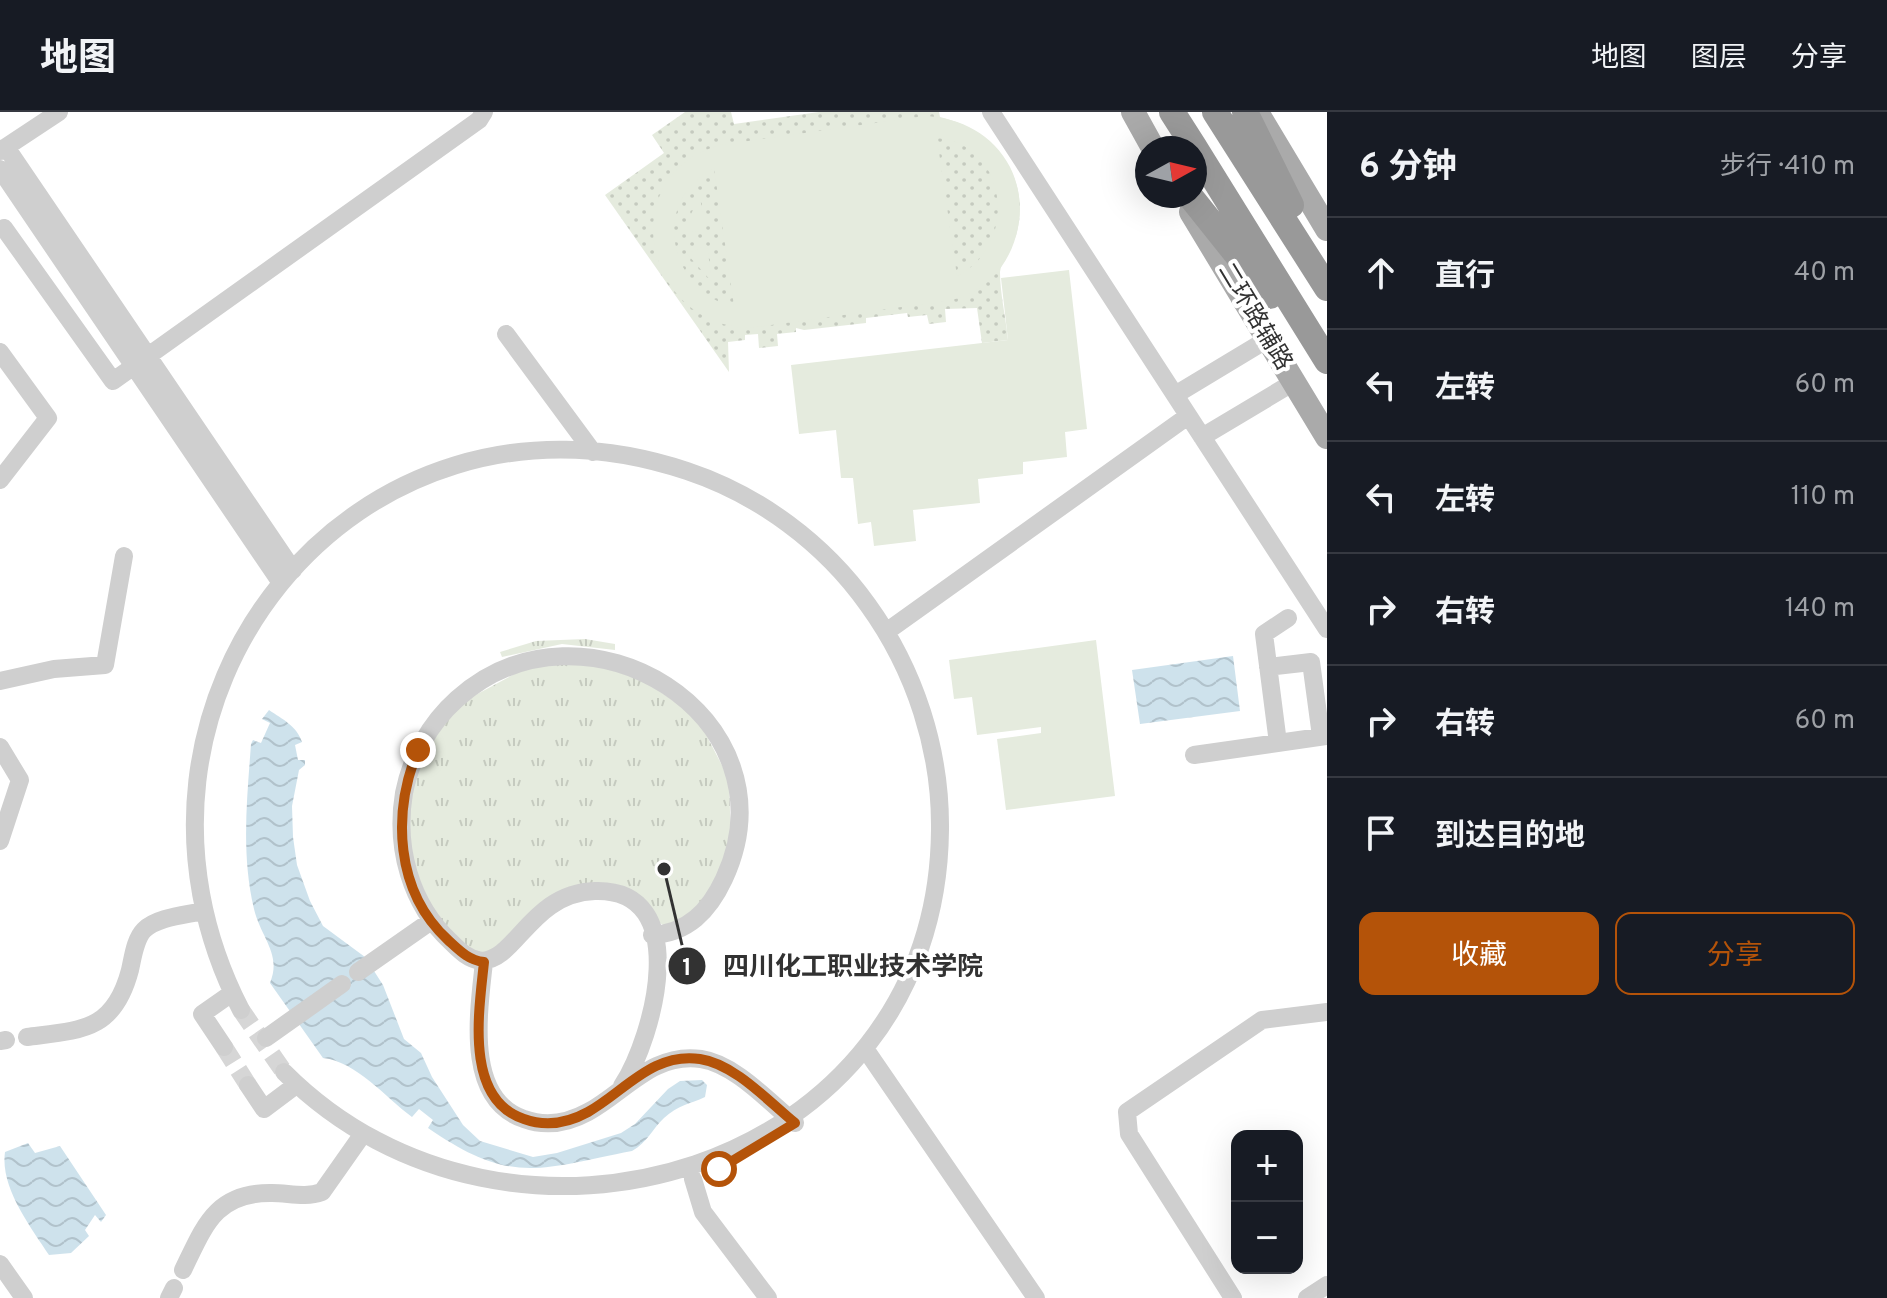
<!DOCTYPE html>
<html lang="zh">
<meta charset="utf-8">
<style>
:root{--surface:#171b24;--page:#20242c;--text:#f1f3f6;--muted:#9ea1a6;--line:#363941;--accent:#b45309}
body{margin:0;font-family:Overpass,"Noto Sans SC",sans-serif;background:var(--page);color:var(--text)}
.controls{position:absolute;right:24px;bottom:24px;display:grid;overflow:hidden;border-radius:16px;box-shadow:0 8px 32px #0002}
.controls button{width:72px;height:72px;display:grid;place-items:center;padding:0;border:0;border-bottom:2px solid var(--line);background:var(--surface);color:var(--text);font:40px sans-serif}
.compass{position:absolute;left:1135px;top:24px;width:72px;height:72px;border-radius:50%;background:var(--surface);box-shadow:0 8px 32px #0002;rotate:82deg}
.stop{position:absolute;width:24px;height:24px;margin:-18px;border:6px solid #b45309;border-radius:50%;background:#fff}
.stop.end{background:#b45309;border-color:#fff;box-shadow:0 2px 8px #0008}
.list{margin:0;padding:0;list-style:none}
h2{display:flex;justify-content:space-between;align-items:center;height:104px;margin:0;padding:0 32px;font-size:34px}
h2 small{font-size:26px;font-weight:400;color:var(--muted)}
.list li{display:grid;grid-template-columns:52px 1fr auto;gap:24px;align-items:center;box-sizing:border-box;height:112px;padding:0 32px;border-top:2px solid var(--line)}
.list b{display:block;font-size:30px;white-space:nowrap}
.list em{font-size:26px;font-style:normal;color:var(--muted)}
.actions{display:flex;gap:16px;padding:24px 32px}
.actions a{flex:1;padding:18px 0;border:2px solid var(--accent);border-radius:16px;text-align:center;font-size:28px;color:var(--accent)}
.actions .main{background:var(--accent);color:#fff}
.icon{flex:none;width:44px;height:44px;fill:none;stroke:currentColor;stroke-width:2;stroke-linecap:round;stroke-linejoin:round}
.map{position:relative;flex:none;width:1327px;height:1186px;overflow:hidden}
header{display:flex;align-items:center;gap:48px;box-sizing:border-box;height:112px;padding:0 40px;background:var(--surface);border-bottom:2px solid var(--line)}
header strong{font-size:38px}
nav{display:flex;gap:44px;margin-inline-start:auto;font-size:28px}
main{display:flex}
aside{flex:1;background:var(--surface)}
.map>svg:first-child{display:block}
.grass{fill:url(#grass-tufts)}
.park{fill:url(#park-dots)}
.pitch{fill:#e5ebde;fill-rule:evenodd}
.water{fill:url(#water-waves)}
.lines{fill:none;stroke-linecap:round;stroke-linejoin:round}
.minor-tunnel{stroke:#d6d6d6;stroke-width:18;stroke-dasharray:18 9;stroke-linecap:butt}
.minor{stroke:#cfcfcf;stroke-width:18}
.major{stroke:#aaa;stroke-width:24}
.highway{stroke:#999;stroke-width:26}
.route{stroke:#b45309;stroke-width:10}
.labels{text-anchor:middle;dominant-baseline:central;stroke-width:8;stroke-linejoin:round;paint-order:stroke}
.street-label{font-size:24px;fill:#323232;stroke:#fff}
.leader{fill:none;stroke:#323232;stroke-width:3}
.callout-dot{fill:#323232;stroke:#fff;stroke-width:3}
.mark-label{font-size:24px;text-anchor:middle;font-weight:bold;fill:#fff}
.callout-label{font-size:26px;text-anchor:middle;font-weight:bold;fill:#323232;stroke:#fff;stroke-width:8;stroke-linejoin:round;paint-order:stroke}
</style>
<header>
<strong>地图</strong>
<nav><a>地图</a><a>图层</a><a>分享</a></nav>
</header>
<main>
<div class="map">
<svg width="1327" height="1186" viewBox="0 0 1327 1186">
<defs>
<pattern id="grass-tufts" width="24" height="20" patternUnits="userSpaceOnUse" patternTransform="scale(2)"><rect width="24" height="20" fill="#e5ebde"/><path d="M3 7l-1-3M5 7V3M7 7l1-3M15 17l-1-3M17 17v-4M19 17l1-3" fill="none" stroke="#c5cabf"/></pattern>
<pattern id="park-dots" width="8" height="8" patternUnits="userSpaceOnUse" patternTransform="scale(2)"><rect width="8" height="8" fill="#e5ebde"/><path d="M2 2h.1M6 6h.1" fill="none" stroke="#c5cabf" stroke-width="1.8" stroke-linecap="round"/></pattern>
<pattern id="water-waves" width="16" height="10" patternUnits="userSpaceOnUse" patternTransform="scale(2)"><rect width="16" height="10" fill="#cee2ec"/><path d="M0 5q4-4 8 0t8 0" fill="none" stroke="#b1c2cb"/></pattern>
</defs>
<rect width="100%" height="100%" fill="#fff"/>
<path class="grass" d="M585,527l30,5v6l-53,-6 -60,13 -2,-5 36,-11z
M537,550l87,5 73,50 32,62 2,65 -30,65 -34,18 -74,-40 -104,70 -24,-8 -30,-31 -29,-73 9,-75 40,-64z"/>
<path class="park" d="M685,0h46l3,12 85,-12h120l1,5c53,12 91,59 77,115 -3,13 -16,28 -17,40 0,22 6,46 8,68l-26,3 -5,-35 -32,1 1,13 -17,2 -2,-9 -19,2 -1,-4 -41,5v5l-62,7 -8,-2v4l-19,2 1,12 -19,2 -1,-14 -13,1v5l-17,2 1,30 -124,-177 59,-42 -12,-18z"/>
<path class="pitch" d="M925,4c36,2 68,18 85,51 23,45 4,109 -45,129 -23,8 -49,9 -72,12 -49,7 -97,14 -146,20 -106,-6 -132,-154 -27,-183zM937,26c72,6 82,108 20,138zM714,56l20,138 -1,1c-65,-18 -83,-106 -19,-139z
M700,84l5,37 -22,-3z
M707,133l5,37 -25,-28z
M1069,158l18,159 -22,3 2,25 -44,5v12l-45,5 2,24 -67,7 3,31 -42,5 -3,-24 -13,2 -5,-46h-12l-5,-48 -37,4 -8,-69 217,-25 -7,-62z
M1096,528l19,156 -109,14 -9,-71 44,-6v-6l-64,8 -5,-38 -18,2 -5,-39z"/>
<path class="water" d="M1233,544l7,55 -100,13 -8,-54z
M269,598c13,9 28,16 33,32l-7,3 3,15h7v5l-6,5 -7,36 1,31 4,28 13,36 13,25 42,31 18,28 21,54 17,14 11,24 31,48 17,16 53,16 24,-4 64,-20 14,-9 33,-35 12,-8 22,-1 5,5 -2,12c-15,7 -27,8 -41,21 -12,11 -16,24 -32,33 -93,18 -120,35 -204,-23l5,-8 -14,-11 -7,8c-27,-20 -55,-55 -89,-59l-53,-75c12,-29 -9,-45 -16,-74 -13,-55 -7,-109 -3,-165l2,-4 8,3 9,-20 -8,-4z
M28,1031l7,10 25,-7 46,69 -5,7 -6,-7 -10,15 4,6 -18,17 -22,2c-19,-29 -49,-68 -44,-103z"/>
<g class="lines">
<path class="minor-tunnel" d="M241,898l43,62
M224,935l24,38"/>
<path class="minor" d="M991,0l336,517
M6,35l287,423
M0,39l59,-39
M0,57l281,414
M4,116l109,153 366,-261 5,-8
M506,222l87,118
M0,240l48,66 -48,62
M1175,283l93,-56
M1202,325l92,-55
M886,520l302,-216
M1268,555l43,-5 10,74
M0,569l54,-12 51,-4 19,-109
M1278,631l-14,-109 24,-16
M0,635l20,33 -20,61
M1194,643l133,-19
M484,850c-5,48 -20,137 40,157 22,8 44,4 64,-7 37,-20 65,-60 113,-53 34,5 68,43 94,64
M358,860l73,-51
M241,898c-158,-306 114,-650 446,-539 72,24 137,72 181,134 47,65 73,145 72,225 -3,343 -431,468 -656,242
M27,925c55,-7 87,-6 103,-67 3,-13 5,-31 14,-40 13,-13 42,-15 59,-19
M266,926l76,-54
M0,929l6,-1
M224,935l-22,-33 30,-21
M866,938l170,248
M248,973l16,24 32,-24
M622,974c32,-49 72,-198 -27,-195 -64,2 -79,70 -114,70 -13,-2 -21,-10 -30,-19 -41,-38 -56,-95 -47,-149 7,-36 26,-70 53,-94 127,-114 342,18 267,180 -15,32 -36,54 -72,56
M693,1067l10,33 65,86
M0,1152l24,34
M183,1158c21,-43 32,-78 89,-77 17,0 33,5 50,-1l38,-54
M169,1186l5,-10
M1233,1186l-104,-164 -2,-22 135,-92 65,-8
M1307,1186l20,-13"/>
<path class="major" d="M1133,0l20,36
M1258,2l69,115
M1191,100l136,225"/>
<path class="highway" d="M1172,0l23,36
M1215,0l112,176
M1245,0l46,93
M1195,36l132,213
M1190,84l80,100"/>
</g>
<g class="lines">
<path class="route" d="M418,638c-26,63 -23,141 30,190 11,10 20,20 36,22 -5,49 -20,137 40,157 22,8 44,4 64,-7 37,-21 65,-60 112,-53 35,5 69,43 95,64l-76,46"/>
</g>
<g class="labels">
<g class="street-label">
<text transform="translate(1254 205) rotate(59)">二环路辅路</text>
</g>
</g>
<path class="leader" d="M664 757L687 854"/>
<g class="callout-dot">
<circle cx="664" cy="757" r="8"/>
<circle cx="687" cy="854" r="20"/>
</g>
<g class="mark-label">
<text x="687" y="863">1</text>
</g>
<g class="callout-label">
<text x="853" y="863">四川化工职业技术学院</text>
</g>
</svg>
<div class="controls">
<button>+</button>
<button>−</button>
</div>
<svg class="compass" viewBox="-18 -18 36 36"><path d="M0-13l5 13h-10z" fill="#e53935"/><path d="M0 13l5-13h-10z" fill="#9ea1a6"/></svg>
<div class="stop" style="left:719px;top:1057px"></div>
<div class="stop end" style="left:418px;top:638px"></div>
</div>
<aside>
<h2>6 分钟<small>步行 · 410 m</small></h2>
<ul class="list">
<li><svg class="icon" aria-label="ahead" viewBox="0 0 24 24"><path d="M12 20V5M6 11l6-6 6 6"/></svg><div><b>直行</b></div><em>40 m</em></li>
<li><svg class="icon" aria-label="left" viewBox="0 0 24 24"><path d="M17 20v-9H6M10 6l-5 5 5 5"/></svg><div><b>左转</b></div><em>60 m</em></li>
<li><svg class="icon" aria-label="left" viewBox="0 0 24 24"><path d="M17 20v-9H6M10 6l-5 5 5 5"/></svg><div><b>左转</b></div><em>110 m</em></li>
<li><svg class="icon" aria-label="right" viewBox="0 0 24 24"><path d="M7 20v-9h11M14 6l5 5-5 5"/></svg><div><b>右转</b></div><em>140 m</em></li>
<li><svg class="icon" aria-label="right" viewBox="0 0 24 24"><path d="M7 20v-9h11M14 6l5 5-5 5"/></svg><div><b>右转</b></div><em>60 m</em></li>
<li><svg class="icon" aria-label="arrive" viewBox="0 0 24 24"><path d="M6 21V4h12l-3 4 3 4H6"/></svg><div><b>到达目的地</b></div></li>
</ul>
<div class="actions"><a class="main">收藏</a><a>分享</a></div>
</aside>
</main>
